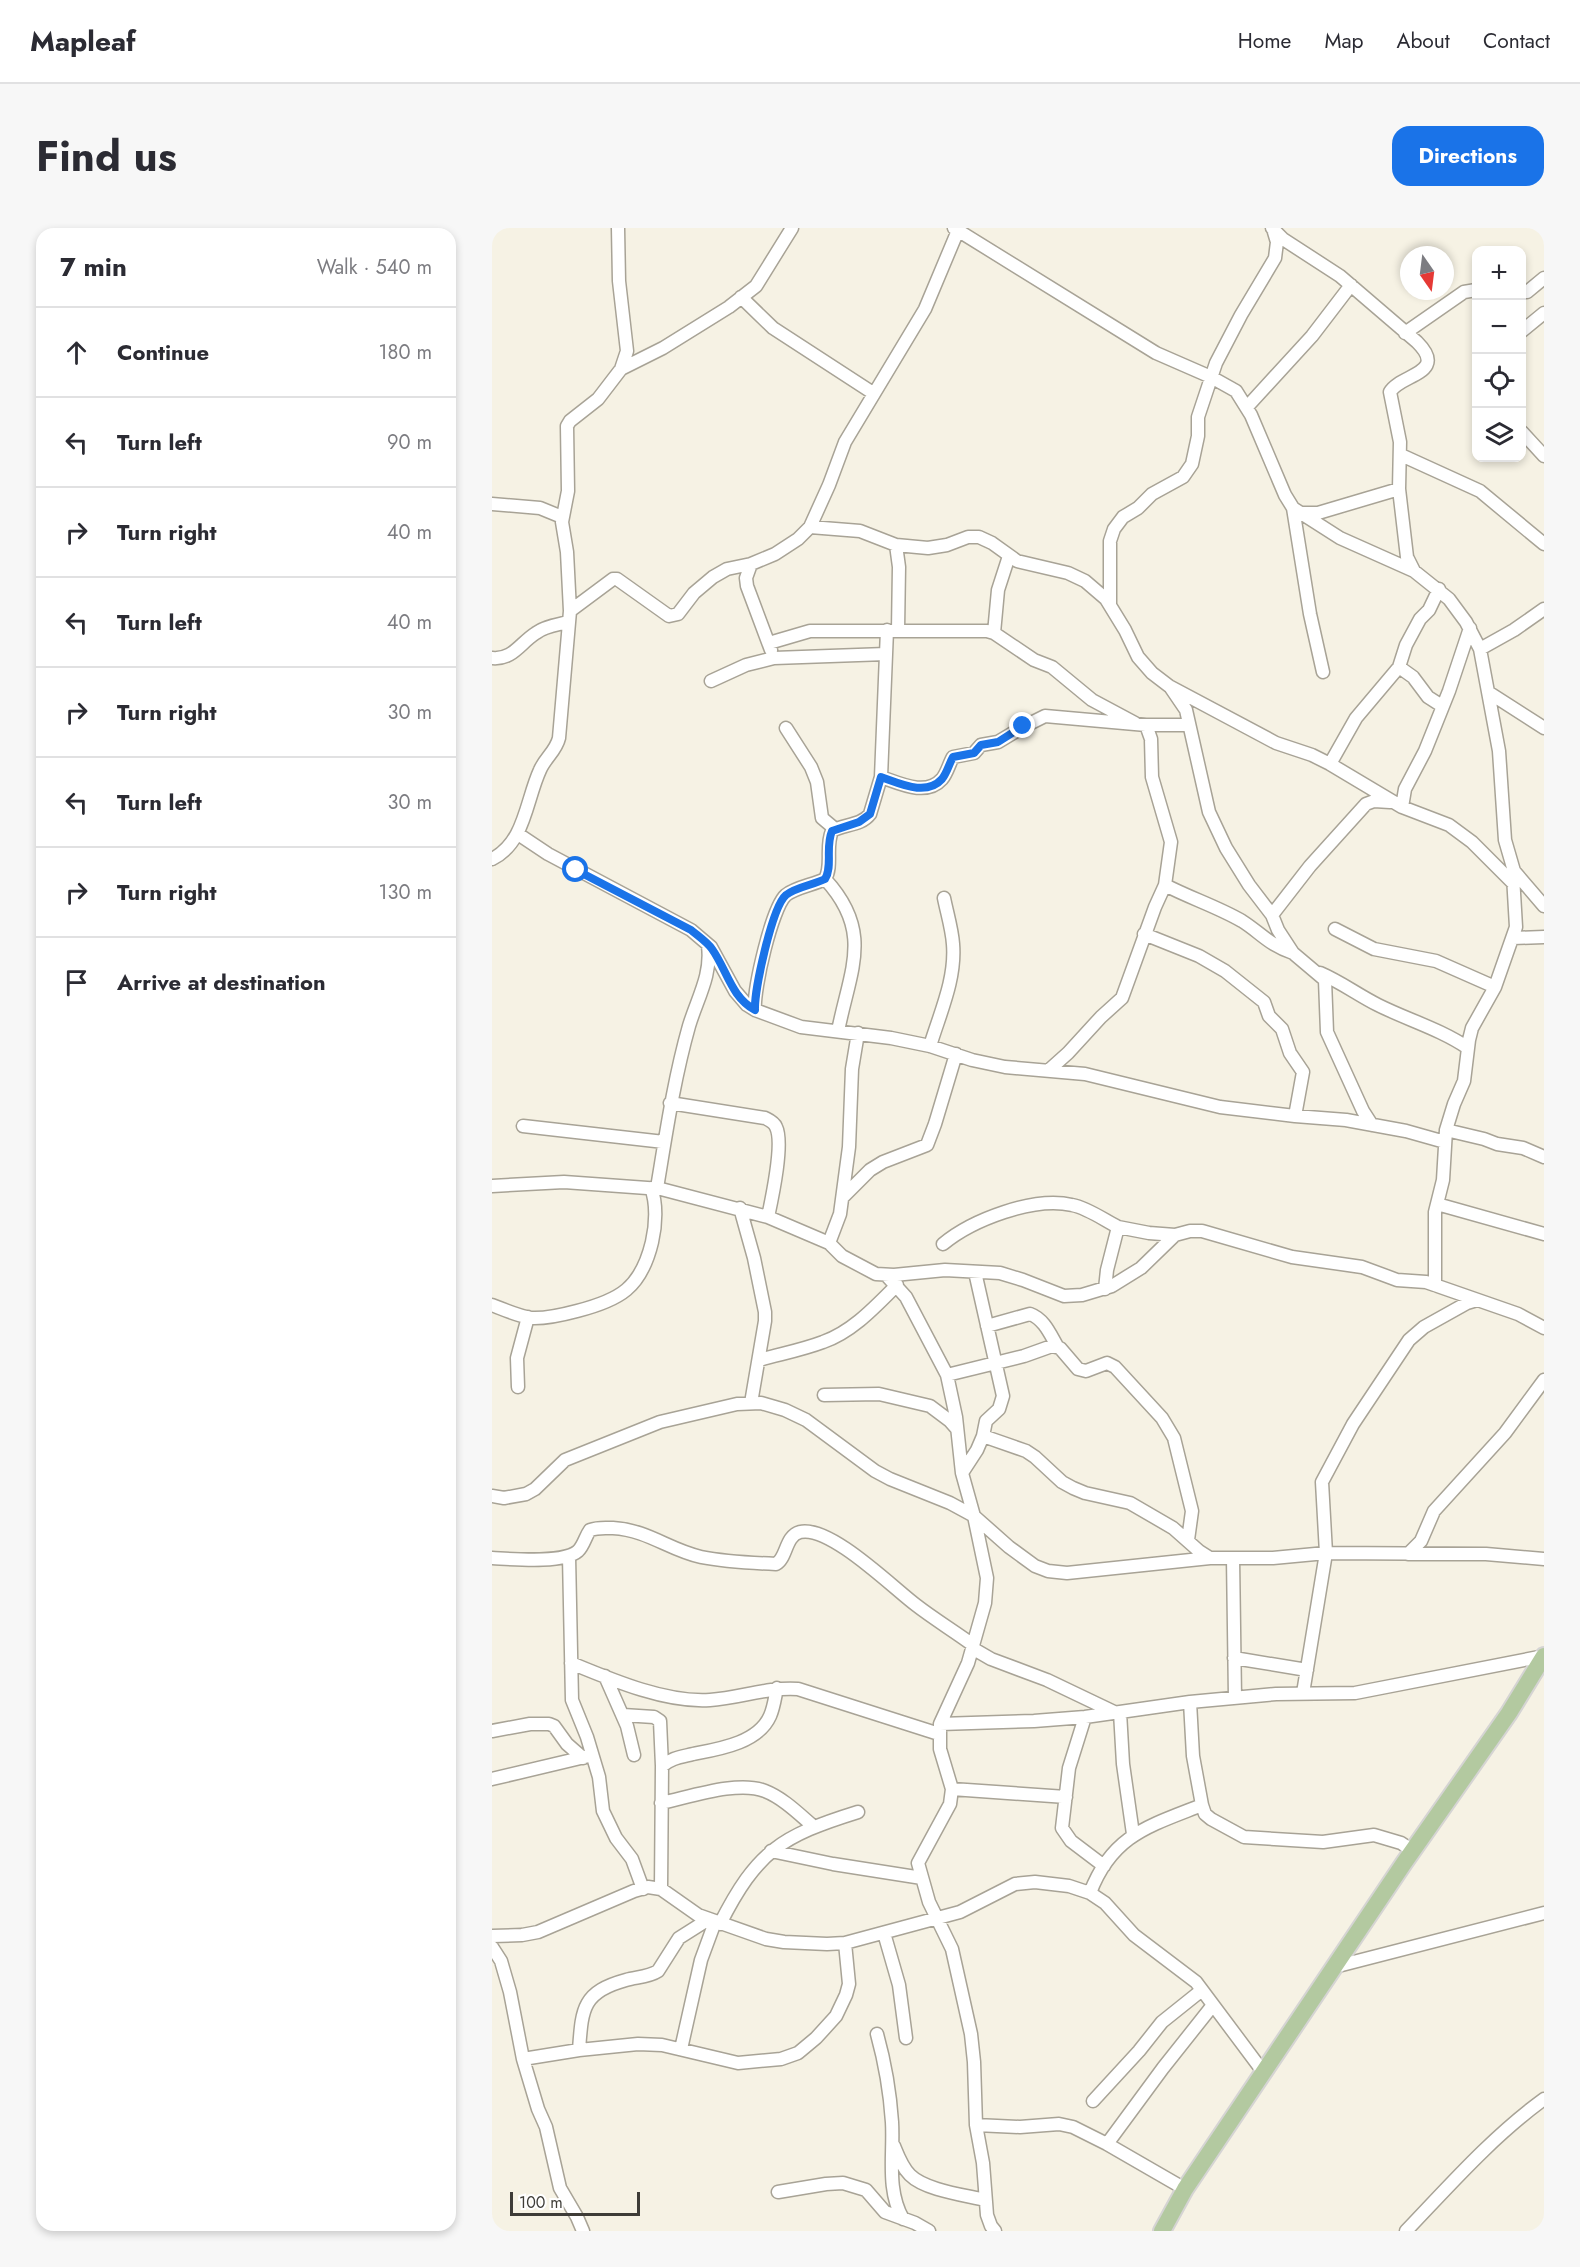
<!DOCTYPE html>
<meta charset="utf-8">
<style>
:root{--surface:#fff;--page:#f7f7f7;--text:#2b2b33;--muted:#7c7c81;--line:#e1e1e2;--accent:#1a73e8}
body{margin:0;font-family:Jost,sans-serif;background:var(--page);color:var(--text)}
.controls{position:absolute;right:18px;top:18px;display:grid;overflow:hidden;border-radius:12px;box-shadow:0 3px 9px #0003}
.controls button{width:54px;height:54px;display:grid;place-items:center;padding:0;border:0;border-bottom:2px solid var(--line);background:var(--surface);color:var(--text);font:30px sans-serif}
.compass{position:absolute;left:908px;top:18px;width:54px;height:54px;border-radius:50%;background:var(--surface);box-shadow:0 3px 9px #0003;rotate:166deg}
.scale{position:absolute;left:18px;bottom:15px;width:130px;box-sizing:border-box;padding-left:6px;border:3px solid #3e3c37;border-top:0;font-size:16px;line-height:21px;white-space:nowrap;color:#3e3c37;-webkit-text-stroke:4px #fff;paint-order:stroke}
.stop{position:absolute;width:18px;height:18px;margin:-14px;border:4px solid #1a73e8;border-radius:50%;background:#fff}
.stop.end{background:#1a73e8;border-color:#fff;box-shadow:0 2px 6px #0008}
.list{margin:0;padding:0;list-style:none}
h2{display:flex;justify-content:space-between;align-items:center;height:78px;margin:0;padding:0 24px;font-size:26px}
h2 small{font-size:20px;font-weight:400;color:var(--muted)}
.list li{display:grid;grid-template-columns:39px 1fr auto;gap:18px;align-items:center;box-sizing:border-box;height:90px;padding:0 24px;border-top:2px solid var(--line)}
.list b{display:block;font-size:22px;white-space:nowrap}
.list em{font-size:20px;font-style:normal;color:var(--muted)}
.icon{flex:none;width:33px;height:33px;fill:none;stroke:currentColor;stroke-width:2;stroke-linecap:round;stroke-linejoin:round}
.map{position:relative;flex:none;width:1052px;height:2003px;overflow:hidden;border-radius:18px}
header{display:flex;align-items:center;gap:36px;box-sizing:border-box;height:84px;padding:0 30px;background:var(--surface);border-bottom:2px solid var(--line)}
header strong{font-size:28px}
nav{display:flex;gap:33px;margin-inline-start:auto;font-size:21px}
.intro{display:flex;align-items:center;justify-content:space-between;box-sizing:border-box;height:144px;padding:0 36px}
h1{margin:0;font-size:42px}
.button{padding:15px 27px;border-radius:18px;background:var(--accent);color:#fff;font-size:21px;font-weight:700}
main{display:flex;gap:36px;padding:0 36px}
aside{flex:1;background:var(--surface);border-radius:18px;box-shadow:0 3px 9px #0003}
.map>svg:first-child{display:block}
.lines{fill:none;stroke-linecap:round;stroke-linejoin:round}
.minor-casing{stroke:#a8a396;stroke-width:15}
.major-casing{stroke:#d5d4d3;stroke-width:20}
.minor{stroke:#fff;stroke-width:12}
.major{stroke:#b3c9a0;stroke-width:16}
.route{stroke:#1a73e8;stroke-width:8}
</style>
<header>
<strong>Mapleaf</strong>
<nav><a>Home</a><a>Map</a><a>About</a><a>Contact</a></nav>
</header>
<div class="intro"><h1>Find us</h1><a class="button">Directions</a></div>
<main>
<aside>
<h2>7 min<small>Walk · 540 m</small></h2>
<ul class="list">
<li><svg class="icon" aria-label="ahead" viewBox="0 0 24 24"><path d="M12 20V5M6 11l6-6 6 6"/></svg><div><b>Continue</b></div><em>180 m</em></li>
<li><svg class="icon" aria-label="left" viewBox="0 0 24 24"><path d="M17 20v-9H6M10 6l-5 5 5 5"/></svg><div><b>Turn left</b></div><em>90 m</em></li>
<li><svg class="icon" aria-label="right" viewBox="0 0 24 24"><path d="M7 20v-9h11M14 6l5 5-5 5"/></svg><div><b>Turn right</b></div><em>40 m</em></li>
<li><svg class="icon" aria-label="left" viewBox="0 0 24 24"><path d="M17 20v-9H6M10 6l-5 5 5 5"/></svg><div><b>Turn left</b></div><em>40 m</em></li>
<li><svg class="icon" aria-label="right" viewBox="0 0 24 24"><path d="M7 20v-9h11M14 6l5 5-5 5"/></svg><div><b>Turn right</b></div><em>30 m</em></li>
<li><svg class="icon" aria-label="left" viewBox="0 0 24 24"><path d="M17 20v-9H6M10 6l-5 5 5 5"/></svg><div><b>Turn left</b></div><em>30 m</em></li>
<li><svg class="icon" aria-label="right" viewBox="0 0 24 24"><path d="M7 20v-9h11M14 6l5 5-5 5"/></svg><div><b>Turn right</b></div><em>130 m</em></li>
<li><svg class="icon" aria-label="arrive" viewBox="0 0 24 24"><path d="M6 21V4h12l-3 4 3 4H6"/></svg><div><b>Arrive at destination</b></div></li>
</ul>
</aside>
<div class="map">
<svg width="1052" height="2003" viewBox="0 0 1052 2003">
<rect width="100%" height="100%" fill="#f6f2e4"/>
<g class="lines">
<defs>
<path id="minor" d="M126,0l1,53 8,70 -6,18
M462,0l202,125 55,24 25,14 15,24 34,80 8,13 47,30 74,33 35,28 17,23 14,27 19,102 6,89 9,31 30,35
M780,0l11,11 57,37 77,66c32,32 -17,32 -27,50l10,50 -1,47 8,68 7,14
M1030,64h5l17,-14
M249,69l32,31 100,65
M1030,103l22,-18
M913,105l59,-41 12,-2
M755,179l65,-71 39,-51
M1030,204l22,24
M909,227l79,36 64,53
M0,276l48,4 22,9
M801,280l17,106 13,58
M807,285h19l81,-24
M318,299l50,4 36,14 32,3 19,-3 21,-8h11l13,6 25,18 51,12 17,8 21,18 19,31 13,27 14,16 17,13 107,57 36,12 18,9 72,43 47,18 23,17 41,41
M404,317l3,22 -1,63
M259,336l-5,14 1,8 24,64
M618,376v-63l4,-12 9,-12 15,-9 14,-14 31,-17 9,-13 6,-28v-19l18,-54 25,-48 34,-57 2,-16 -3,-10
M78,383l43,-32h4l52,37 9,-2 16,-21 19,-16 14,-8 24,-5 24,-10 23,-15 12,-12 19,-42 16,-43 80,-133 34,-81
M502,405l4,-43 11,-34
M277,415l41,-12h177l7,2 40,27 18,7 40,33 43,23
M988,421l34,-19 30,-21
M0,430c21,2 28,-15 44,-25 9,-7 21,-8 32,-11
M907,439l14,10 15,20 14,9
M219,453l35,-16 28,-7 112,-4
M679,460l15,22 23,102 17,36 23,37 23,30 6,15 15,23 32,27 2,52 36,79 9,14
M996,464l56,36
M294,500l25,39 6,15 5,36 13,11
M838,536l26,-46 43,-51 7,-22 14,-26 9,-9 10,-21
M389,549c18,6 45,20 61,2 5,-6 7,-15 11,-22l21,-4 7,-8 17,-3 25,-15 22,-11 101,9h43
M910,579l3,-18 20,-38 24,-60 21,-63
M26,606l30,20 143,76 20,17 24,44 12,14 8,5 46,17 90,11 39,8 42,14 33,7 80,7 135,33 75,9 51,4 60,11 39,11
M0,631c33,-16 34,-59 48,-89 5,-12 16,-19 19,-32l11,-127 -3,-59 -5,-30 6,-31 -1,-65 3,-5 28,-22 23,-30 42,-21 66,-41 27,-21 36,-58
M333,651c49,53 25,91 13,152
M673,657c25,13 53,22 77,36 19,12 27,24 51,32
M780,687l38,-49 56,-62 8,-3 16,1
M843,701l39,20 62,12 59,26
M652,706l55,22 26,15 39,31 5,14 13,13 8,24 13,19 -8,44
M1021,710l31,-1
M828,745c21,9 38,22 58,32 30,15 62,24 90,43
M263,782c-2,-20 17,-103 31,-115 10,-8 27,-10 39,-16 8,-13 0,-32 7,-48 12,-7 29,-5 38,-17l11,-37 6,-147
M438,818c10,-33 26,-67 23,-102 -1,-15 -6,-31 -9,-46
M557,842l19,-17 33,-36 21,-19 33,-91 10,-22 6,-43 -19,-65 -1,-38 -5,-14
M178,875l95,15c4,2 9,4 11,9 8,16 -4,71 -8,90
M31,898l141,16
M954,902l38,9 13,5 26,4 21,9
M0,958l72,-4 97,7 107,28 61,26 13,13 34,18 18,1 51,-5 55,3 23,7 41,16 18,-1 30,-9 29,-18 34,-33 15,-4h12l90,26 70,10 35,13 29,2 92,32 26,14
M165,960c9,-54 17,-109 32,-162 8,-27 23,-51 19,-80
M351,969l27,-27 13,-8 44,-17 8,-21 21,-70
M945,976l107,30
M248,980l14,50 11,54v9l-14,82
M626,999l31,6 26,2
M337,1015l11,-29 9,-67 3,-78 6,-36
M451,1016c29,-24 91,-48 129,-39 16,3 32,15 46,22l-11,43 -2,19
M394,1047l20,22 41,78 9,42 6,56 12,43 13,62 -2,25 -17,60 -28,61v25l12,40 -2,15 -32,59 11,39 23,47 19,85 3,28 2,63 7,38 4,52 4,11 4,5
M943,1057v-73l8,-32 3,-50 8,-26 10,-23 5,-41 3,-12 23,-41 21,-60 -3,-51
M0,1077c13,5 26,11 39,13 15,1 31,-3 46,-7 43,-11 64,-23 75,-69 4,-17 5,-39 -1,-54
M495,1098l43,-12c14,5 20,20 27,32
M267,1132c21,-6 43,-10 64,-18 29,-10 52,-35 74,-57
M455,1147l77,-19 28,-10 8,2 18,21 8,2 21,-8 8,4 47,51 12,20 18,73 -4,29
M26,1159l-1,-29 11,-41
M332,1167l55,-1 51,12 20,15 7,8
M491,1208l43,15 9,6 27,25 11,6 12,5 45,10 43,25 26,23 11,7
M470,1245l15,-23 6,-14 3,-15 13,-12 4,-13 -28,-124
M0,1268l12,2 22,-4 9,-5 30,-29 95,-38 77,-18 24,-1 24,7 21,10 69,51 15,8 60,24 24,13 35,31 26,19 13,5 19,2 143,-15h63l53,-5 160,1 58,5
M916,1326l13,-13 13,-30 71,-78 39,-53
M77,1328l3,144 15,37 12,40 4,34 13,27 16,21 11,30
M0,1330c20,1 71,6 86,-7 6,-6 7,-14 12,-21 8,-3 15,-2 23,-2 35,2 56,22 88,29 25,5 50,6 75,7 11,-6 9,-28 24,-32 30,-7 92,55 116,73 18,14 38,26 57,40
M741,1330l2,140
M480,1420l19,11 56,21 67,32
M742,1430l73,12
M79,1435c41,17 95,40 139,37 31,-2 56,-13 88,-11l141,45
M113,1448l22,50 7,29
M811,1465l23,-140 -4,-71 31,-58 56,-84 15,-13 43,-24 10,-3
M698,1474l3,54 9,49 3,9 6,5 33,18 79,5 51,-7 27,8 12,8
M628,1484l3,52 10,70
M131,1487l31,2 6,4 2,45
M593,1489l-16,51 -7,60 9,13 33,25
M448,1496l94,-3 51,-4 105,-15 86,-8 79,-1 189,-37
M0,1503l38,-7h19l5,2 13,18 16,14
M0,1551l97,-23
M460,1561l114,8
M169,1575c29,-6 77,-23 104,-12 18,7 34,23 48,35
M279,1623l62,13 89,14
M169,1661l1,-123c9,-8 19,-9 31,-12 26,-5 65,-11 77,-38 4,-9 5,-19 7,-28
M598,1665c22,-58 59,-67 112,-88
M228,1696c37,-73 61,-88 138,-112
M392,1705l15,52 7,53
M0,1708l30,-1 16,-3 96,-41 14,-4 13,2 37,26 68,24 18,3 43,2 18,-1 115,-31 55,-28 20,-2 34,4 21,7 15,10 29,32 62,47 68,91
M0,1719l9,14 9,31 13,67 15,50 8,18 14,61 17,29 6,14
M842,1739l210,-54
M385,1806c8,29 13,58 15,88 2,33 -6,67 11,97
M189,1821l20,-89 14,-38
M87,1822c3,-41 3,-58 47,-70 11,-3 23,-3 32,-9l21,-33 30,-19
M31,1831l56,-9 59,-6 24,1 76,18 43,-4 17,-6 18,-15 20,-22 10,-21 3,-11 -4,-41
M601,1873l46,-50 23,-29 40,-32
M484,1897l44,2 39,-3 14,3 34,17 78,45
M615,1916l56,-76 50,-63
M402,1918c4,10 8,21 16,29 15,15 54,20 75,25
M286,1964l48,-8 17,-1 23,7 19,22 30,11 14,8
M914,2003c44,-46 86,-94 138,-132"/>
<path id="major" d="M670,2003l23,-42 219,-326 105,-150 35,-57"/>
</defs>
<use href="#minor" class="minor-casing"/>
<use href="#major" class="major-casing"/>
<use href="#minor" class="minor"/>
<use href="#major" class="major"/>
</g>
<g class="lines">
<path class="route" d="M84,642l115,60c7,6 16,12 21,19 15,21 19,48 43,61 -1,-19 17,-103 31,-115 10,-8 27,-10 39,-16 8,-12 0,-32 7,-48l27,-9 11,-8 11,-37c18,6 45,20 61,2 5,-6 7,-15 11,-22l21,-4 7,-8 17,-3 25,-16"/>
</g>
</svg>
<div class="controls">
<button>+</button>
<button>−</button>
<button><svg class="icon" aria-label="locate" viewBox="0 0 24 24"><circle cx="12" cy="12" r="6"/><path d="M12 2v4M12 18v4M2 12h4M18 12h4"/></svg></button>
<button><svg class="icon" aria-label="layers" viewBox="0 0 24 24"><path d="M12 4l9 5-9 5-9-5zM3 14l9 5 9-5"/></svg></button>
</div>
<svg class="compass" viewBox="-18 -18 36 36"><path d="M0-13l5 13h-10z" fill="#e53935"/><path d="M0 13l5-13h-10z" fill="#7c7c81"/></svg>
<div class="scale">100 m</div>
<div class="stop" style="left:84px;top:642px"></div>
<div class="stop end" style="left:531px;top:498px"></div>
</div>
</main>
